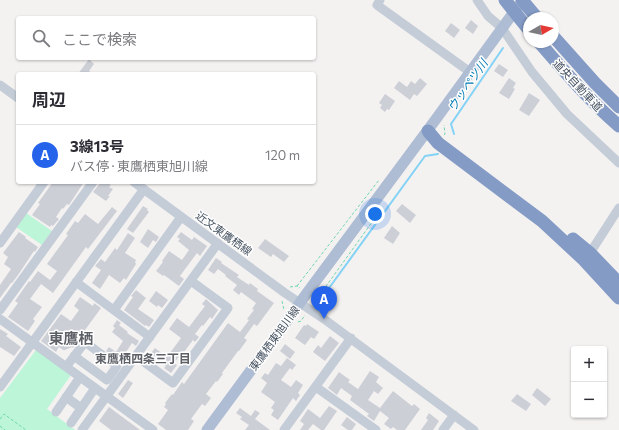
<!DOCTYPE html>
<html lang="ja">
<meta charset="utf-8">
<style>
:root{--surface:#fff;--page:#f7f7f7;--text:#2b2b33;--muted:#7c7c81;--line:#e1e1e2;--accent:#2563eb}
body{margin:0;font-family:Commissioner,"Noto Sans JP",sans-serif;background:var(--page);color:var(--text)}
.controls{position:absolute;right:12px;bottom:12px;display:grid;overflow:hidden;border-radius:4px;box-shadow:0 1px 3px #0004}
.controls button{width:36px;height:36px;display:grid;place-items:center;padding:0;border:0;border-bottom:1px solid var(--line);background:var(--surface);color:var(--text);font:20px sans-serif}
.compass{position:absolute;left:523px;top:12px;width:36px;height:36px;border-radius:50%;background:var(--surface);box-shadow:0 1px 3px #0004;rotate:81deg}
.you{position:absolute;left:375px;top:214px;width:14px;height:14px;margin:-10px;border:3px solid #fff;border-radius:50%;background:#1a73e8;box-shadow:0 0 0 6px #1a73e833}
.badge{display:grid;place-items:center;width:26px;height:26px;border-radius:50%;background:var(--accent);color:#fff;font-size:13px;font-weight:700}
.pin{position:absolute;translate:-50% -33px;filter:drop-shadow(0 1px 2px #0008)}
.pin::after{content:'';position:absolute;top:21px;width:14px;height:12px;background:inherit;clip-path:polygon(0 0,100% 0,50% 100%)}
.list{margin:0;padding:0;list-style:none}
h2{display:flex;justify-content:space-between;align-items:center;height:52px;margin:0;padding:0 16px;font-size:17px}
h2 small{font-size:13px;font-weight:400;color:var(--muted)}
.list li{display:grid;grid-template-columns:26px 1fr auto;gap:12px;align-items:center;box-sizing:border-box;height:60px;padding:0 16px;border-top:1px solid var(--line)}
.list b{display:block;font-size:15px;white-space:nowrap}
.list p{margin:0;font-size:13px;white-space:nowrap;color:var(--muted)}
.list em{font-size:13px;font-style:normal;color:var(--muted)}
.icon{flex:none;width:22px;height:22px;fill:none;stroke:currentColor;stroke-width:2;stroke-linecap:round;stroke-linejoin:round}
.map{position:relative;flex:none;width:619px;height:430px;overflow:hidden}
.search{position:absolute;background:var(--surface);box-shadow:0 1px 3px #0004;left:16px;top:16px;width:300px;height:44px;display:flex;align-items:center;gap:10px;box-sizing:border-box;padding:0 14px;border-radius:4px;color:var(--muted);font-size:15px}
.panel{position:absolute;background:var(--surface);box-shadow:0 1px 3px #0004;left:16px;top:72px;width:300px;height:112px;border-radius:4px}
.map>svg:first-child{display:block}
.green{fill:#bcf5d8}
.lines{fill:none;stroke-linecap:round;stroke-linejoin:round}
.stream{stroke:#84d3f6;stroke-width:2}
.building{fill:#cdcfd7}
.path{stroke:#6fd7af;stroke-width:1;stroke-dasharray:3 2;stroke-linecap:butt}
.minor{stroke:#c3ccd7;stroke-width:9}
.major{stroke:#aebdd3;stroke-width:11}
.highway{stroke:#849cc5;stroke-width:13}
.labels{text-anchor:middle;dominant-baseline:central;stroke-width:3;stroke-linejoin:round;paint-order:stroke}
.street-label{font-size:11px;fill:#465261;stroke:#fff}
.water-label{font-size:12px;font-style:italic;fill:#017ab2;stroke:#fff}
.neighbourhood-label{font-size:12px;font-weight:bold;fill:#5d6067;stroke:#fff}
.district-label{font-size:15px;font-weight:bold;fill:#5d6067;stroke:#fff}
</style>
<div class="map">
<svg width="619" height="430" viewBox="0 0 619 430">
<rect width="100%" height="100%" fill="#f4f1f1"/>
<path class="green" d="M26,213l26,18 -10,14 -26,-18z
M36,350l35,25 -24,34 28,21h-75v-32z"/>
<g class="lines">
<path class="stream" d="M454,134l-3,-10 52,-76
M324,295l101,-139 13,-2"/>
</g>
<path class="building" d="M471,20l7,6 -5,8 -8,-6z
M451,23l9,7 -6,8 -9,-7z
M89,59l5,5 -5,7 5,3h-16z
M499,64l9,6 -5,7 -9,-6z
M420,78l7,6 -10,12 -3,-2 -4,6 -16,-12 5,-7 8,6 4,-6 4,3z
M509,78l7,5 -3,5 2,1 -6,10 -10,-6z
M529,93l11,7 -11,16 -10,-6z
M385,94l10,7 -6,9 -2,-1 -2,3 -5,-4 2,-3 -3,-2z
M53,182h31l-15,23 -2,-1 -4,5 -1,-1 -6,9 3,2 -6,7 -2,-1 -1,2 -18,-12 8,-11 -2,-1z
M101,182h5l5,3 -2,2 4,2 -5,7h2l-4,5 -13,-9z
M402,204l14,11 -6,8 -14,-12z
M143,206l5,3 -1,1 2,2 -16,21 -6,-4z
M112,207l5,4 -29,38 -2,-2 -33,46 -12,-9 -11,15 12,8 -9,12 2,2 -7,10 -20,-14 10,-14 -3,-2 14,-20 1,1 8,-11 12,9 7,-9 -10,-7 21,-29 -2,-1 9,-13 3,2 7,-9 13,10z
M392,226l8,7 -7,11 -9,-6z
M148,229l11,8 -3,5 -3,-2 -5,8 -8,-6z
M19,232l7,5 -1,1 13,9 -3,5 -1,-1 -16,24 -6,8h-1l-11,15v-13l11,-16 -7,-5 4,-7 -5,-4z
M181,232l11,8 2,-3 13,9 -7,10 -3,-3 -17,23 4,3 -5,7 -15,-11 -1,1 -7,-5 7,-9 -1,-1 7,-10 13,9 7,-10 -11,-9 2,-2 -3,-2z
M128,233l7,5 -10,15 11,7 -1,2 1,2 -10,16 -2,-2 -4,5 -11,-8 -9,14 -8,-6 9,-13 -6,-4 6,-7 4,3 10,-14 2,2z
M265,239l24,17 -5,6 -11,-8 -2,3 -13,-9z
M216,258l6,4 -1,1 18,12 -2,2 12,8 1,-2 8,6 -1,2 17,12 -17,23 -3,-2 -10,14 3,2 -8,11h-1l-16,22 1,1 -6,8 -1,-1 -10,13 5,4 -6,8 -3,-2 -11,15 3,2 -6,9h-22l-8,-6 10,-14 -4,-3 2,-3 -1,-1 7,-9 1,1 9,-13 2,2 44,-61 12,9 9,-12 -2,-1 7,-9 -2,-1 4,-6 -15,-11 -2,3 -6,-5 4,-5 -12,-9 1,-1 -8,-6 -4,5 -6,-4z
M136,290l10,8 -8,11 16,11 -5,7 -3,-2 -1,1 -21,-16 9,-13 -2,-1z
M156,291l12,9 -6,8 -4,-3 -1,2 -8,-6z
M80,297l13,9 1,-3 7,5 -16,22 2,2 -3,4 -4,2 -7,10 -1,-1 -7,3h-2l-4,-3 -3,5 -15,-11 20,-27 10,7 8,-11 -5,-4z
M206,299l12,11 -6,9 -2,-2 -7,9 -1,-1 -7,9 4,3 -4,5 -2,-2 -9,12 -1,-1 -9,12 3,2 -6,8 -7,-5 2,-2 -9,-7 -2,3 -7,-5 7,-9 12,9 14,-19 -12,-9 8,-11 12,9 16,-21 -3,-2z
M117,320l4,3 -2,2 9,7 -1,1 12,8 -3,5 -4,-3 -12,18 -14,-10 3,-4 7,5 7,-11 -11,-9 3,-4 -2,-2z
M307,324l12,8 -5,7 -3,-2 -6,8 -10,-7 9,-13 2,1z
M0,329l8,5 -2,2 15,11 -7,9 -14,-9z
M330,336l9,7 -14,18 -12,-9 5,-7 3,3z
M285,344l10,8 -5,7 -10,-8z
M287,358l9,7 -4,5 -2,-2 -9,12 10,7 5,-7 7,5 -5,8 2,2 -4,6 -3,-3 -15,22 -7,-5 3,-5 -3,-2 4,-6 -14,-10 6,-9 -6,-5 4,-5 3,2 8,-12 5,3z
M370,371l9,6 -3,5 7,6 -5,6 -4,-3 -6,9 12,8 13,-17 19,15 2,-2 6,5 -15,21h-8l-4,-3 -2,2 -7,-5 5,-6 -9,-7 -6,10 -7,-5 2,-2 -19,-14 2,-4 -11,-8 -4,7 -9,-7 11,-16 11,8 -2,2 10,7z
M128,380l5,3 -10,15 -5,-4z
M537,388l14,11 -6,7 -13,-11z
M517,394l14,10 -5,7 -15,-10z
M329,406l8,5 -13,19h-3l-8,-6 -5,6h-8l4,-6 -4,-3 8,-12 12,9z
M109,407l31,23h-29l-12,-9z
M240,408l11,8 4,-6 5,3 -5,6 15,11h-25l4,-5 -9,-6 2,-2 -6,-4z
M429,413l10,8 -6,9h-12l7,-10 -2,-2z
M347,417l9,7 -4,6h-4l-7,-5z"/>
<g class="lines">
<path class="path" d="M444,135l1,-1 -1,-9
M297,286l82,-106
M290,287l7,-1 3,2
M282,301l2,9
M314,303l61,-85
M298,322l3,-1 4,-6
M0,419l4,-5 22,16
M0,426l5,4"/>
<path class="minor" d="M380,0l-3,5 93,67
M477,0l11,16 14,12 30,44 35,42 52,49
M0,85l18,13
M134,182l151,111 39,26 150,111
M0,243l44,-61
M590,253l29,-45
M76,282l74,55
M0,310l93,-128
M114,310l67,-93
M0,319l153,111
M136,356l37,27 55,-75 -37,-27
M66,367l19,-25 32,24 -10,14 -33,-24
M0,387l144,-198
M316,387l60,43
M66,397l15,11
M56,412l24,-35
M71,423l24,-35
M82,430l136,-187
M284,430l67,-92
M443,430l11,-15"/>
<path class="major" d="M207,430l64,-87 36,-50 129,-174 83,-114"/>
<path class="highway" d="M505,0l24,30
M522,0l15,18
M553,36l42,47 24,24
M539,42c25,29 51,59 80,84
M428,131l10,12 104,78 42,39 35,38
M573,239l17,14 29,30"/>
</g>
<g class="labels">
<g class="street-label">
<text transform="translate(578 85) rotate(47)">道央自動車道</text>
<text transform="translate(224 233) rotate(36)">近文東鷹栖線</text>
<text transform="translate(274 338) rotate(-54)">東鷹栖東旭川線</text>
</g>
<g class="water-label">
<text transform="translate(467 85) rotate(-55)">ウッペツ川</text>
</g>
<g class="neighbourhood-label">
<text x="143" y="358">東鷹栖四条三丁目</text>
</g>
<g class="district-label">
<text x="71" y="338">東鷹栖</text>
</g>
</g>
</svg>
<div class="controls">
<button>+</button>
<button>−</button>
</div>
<svg class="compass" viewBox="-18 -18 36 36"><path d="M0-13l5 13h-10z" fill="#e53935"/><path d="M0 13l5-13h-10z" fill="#7c7c81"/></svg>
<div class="you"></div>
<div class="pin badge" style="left:324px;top:319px">A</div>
<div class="search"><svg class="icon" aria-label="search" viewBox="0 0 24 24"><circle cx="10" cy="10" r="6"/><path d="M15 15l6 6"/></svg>ここで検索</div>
<section class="panel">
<h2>周辺<small></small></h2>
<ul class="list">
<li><span class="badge">A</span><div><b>3線13号</b><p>バス停 · 東鷹栖東旭川線</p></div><em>120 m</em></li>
</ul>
</section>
</div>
